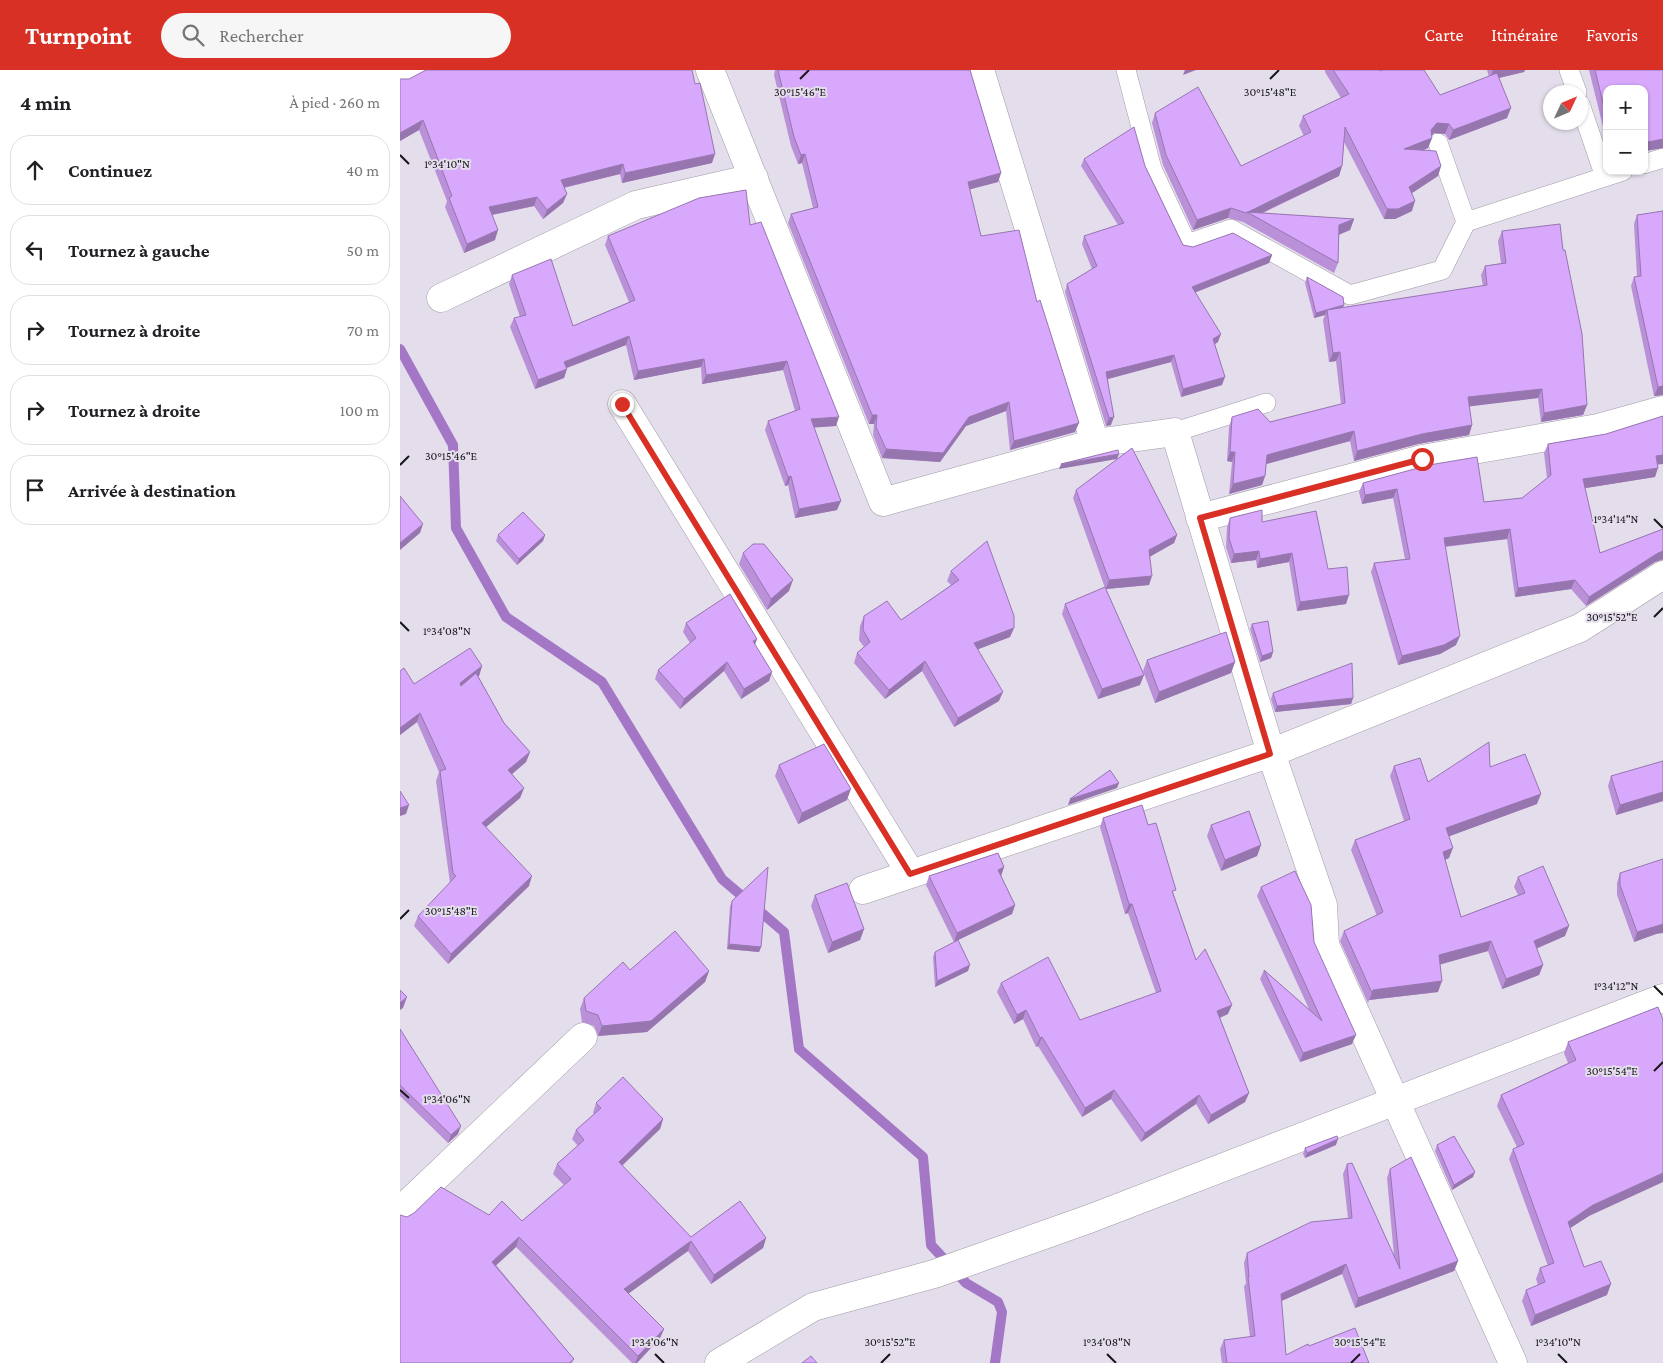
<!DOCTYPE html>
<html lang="fr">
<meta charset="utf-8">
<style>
:root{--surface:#fff;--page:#f6f6f6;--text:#202124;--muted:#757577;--line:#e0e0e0;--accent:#d93025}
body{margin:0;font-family:"Crimson Pro",serif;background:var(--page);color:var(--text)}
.controls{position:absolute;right:15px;top:15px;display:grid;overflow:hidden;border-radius:10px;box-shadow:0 1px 4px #0004}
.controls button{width:45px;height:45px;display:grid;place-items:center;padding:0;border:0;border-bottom:1px solid var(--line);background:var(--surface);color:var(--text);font:25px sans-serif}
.compass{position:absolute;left:1143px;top:15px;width:45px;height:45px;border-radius:50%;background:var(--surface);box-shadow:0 1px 4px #0004;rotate:46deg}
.stop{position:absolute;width:15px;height:15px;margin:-11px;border:4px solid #d93025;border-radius:50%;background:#fff}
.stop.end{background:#d93025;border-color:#fff;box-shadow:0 1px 5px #0008}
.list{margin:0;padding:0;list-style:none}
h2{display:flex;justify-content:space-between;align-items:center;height:65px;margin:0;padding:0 20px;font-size:21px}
h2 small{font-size:16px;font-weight:400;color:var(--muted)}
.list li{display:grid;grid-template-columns:32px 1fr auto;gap:15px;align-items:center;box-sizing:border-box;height:70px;margin:0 10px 10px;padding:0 10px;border:1px solid var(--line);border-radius:20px}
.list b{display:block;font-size:19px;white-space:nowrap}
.list em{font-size:16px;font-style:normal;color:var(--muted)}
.icon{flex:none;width:28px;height:28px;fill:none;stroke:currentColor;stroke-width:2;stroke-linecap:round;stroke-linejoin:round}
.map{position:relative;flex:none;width:1263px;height:1293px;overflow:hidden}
header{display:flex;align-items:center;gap:30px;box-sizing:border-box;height:70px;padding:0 25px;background:var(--accent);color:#fff}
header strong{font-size:24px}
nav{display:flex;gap:28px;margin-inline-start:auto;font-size:18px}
.search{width:350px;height:45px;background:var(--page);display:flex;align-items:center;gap:12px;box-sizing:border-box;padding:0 18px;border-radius:28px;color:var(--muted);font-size:19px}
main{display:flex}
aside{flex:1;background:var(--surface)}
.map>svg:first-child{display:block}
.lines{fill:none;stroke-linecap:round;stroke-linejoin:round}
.stream{stroke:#a476c6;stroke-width:10}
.service-casing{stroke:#a19aa7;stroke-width:20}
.minor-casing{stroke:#a19aa7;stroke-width:29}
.service{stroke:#fff;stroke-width:19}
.minor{stroke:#fff;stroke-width:28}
.wall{fill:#ba90d9}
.shaded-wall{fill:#9776b0}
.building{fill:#d8a8fc;stroke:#9776b0}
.route{stroke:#d93025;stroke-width:6}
.ticks{fill:none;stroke:#17151a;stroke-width:2}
.ticks-label{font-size:12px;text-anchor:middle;fill:#17151a;stroke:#e4ddeb;stroke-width:4;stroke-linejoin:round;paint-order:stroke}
</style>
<header>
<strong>Turnpoint</strong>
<div class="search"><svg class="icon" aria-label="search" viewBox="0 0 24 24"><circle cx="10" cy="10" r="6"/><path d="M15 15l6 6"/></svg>Rechercher</div>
<nav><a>Carte</a><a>Itinéraire</a><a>Favoris</a></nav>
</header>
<main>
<aside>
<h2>4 min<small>À pied · 260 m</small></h2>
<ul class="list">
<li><svg class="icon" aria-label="ahead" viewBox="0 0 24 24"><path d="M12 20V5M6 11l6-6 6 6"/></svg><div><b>Continuez</b></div><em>40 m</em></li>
<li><svg class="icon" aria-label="left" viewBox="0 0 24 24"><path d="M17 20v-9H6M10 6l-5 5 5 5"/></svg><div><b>Tournez à gauche</b></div><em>50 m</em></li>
<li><svg class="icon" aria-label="right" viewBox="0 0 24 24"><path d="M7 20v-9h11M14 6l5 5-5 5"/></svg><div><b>Tournez à droite</b></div><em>70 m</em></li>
<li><svg class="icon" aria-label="right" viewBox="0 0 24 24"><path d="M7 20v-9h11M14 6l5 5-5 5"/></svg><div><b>Tournez à droite</b></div><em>100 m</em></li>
<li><svg class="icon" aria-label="arrive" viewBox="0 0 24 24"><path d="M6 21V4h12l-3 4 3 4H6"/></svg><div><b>Arrivée à destination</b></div></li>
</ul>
</aside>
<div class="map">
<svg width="1263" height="1293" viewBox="0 0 1263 1293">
<rect width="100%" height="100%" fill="#e4ddeb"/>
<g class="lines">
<path class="stream" d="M0,279l53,96 3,83 50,89 96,65 120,197 62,53 15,117 124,108 8,88 35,38 32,19 4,10 -7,51"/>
<defs>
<path id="service" d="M726,0l26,99 35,75 44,-15 119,66 92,-25 24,-48 157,-51
M1169,0l8,22
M1180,34l25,73
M1038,73l28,79
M1244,94l19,-6
M775,362l91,-29"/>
<path id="minor" d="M310,0l173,432 212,-59 80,-11 96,321 52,152 2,40 188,418
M580,0l115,373
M0,4l10,-4
M41,228l195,-93 118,-27
M222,334l289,470
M800,448l222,-59 176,-31 65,-18
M463,820l408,-137 309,-125 83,-53
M0,1141l183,-174
M319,1293l94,-56 121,-33 155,-55 574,-221"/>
</defs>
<use href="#service" class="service-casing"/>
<use href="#minor" class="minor-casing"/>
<use href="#service" class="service"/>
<use href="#minor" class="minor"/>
</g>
<path class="wall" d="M375,0h195l31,103 -3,9 -29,7 12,47 56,66 38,130 -65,18 -4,-39 -40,15 -26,36 -58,-4 -9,-23 1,-11h-5l-81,-201 3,-9 22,-6 -11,-45 -4,1 -7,-18 -17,-71z
M925,0h54l1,1 60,24 49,-18 -2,-7h38l-1,2 -25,6 8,40 -58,22 -4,-6 -11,-1 -3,3 1,2 -4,10 -4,2 17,16 -3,10 -26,17v18l-17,8h-11l-40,-77 -2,24 -3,10 -76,37 91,6 -4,11 -11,5 -1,28 -4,10 -91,-51 -15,-4 -35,12 -30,-65 -11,-42 3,-10 86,53 63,-30 -5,-10 4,-10 38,-18 -16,-26z
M1189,0h74v78l-18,3 -1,-62h-37v54z
M0,9l312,84 -90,20 -2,-9 -56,14 3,6 -4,9 -20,16 -9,-13 -42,9 3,25 -31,13 -19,-46 2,-6 -28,-71 -19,11z
M684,89l61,7 38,79 10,2 79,8 -3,8 -74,29 23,50 -3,2 7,41 -41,12 -10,-35 -63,17 3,46 -5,1 -41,-134 2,-8 25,-15 -10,-25 2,-8 34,-11 -37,-59z
M1263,141v184l-9,1 -23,-110 3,-9h3l-3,-53 3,-9z
M350,155l86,201 -22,1 23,83 -42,8 -7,-33 -3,1 -20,-56 3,-9 27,-10 -12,-41 -81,14 -1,-17 -67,13 -8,-35 -59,23 -3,10 -29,11 -25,-62 4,-9 6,-1 -11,-33 3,-9 61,51 56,-24 -24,-57 3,-9z
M1102,161l61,19 24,155 -4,10 -42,7 -3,-24 -69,8 3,19 -3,10 -51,9 -64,17 -4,-20 -84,23 -1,12 -3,9 -33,9 3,-32 -5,-1 2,-34 3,-10 38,5 71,-18 -5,-43 -7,1 -6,-42 2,-5 -11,3 -9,-35 2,-6 36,31 140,-22 -2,-11 4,-9 16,-3 -3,-22z
M1263,346v48h-5l-3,13 -70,11 15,65 63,-24v31l-8,2 -69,44 -15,-17 -56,8 -8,-58 -62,8 11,98 -16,9 -42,11 -27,-93 3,-9 31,-4 -12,-61 -31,6 -3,-12 4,-9 121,19 38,-4 25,-20 -3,-25 4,-9 58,-10z
M676,420l101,45 -3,8 -24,13 -1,29 -43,4 34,96 -42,14 -36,-85 3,-10 40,-16 -32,-90z
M830,448l32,4 66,47 18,35 -49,7 -8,-49 -32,6 -1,-8 -25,3 -5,-16 1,-20z
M98,465h47l-2,6 -26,24 -21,-24z
M343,483l46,38 -22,19 -28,-46z
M551,501l63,57 -4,9 -32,12 21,52 -45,26 -32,-56 -37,28 -31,-36 3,-10 7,-6 -5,-7 1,-14 4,-10 37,4 50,-35 -4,-4z
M286,553l69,22 17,27 -3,9 -28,18 -17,-28 -44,38 -25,-30 3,-9 32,-27 -7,-11z
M852,554l21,28 -2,6 -11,4 -10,-33z
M747,590l88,2 -4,11 -76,30 -12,-32z
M82,596l-3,10h-1l26,47 26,29 -4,10 -14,12 12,14 -4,10 -34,29 43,59 -81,78 -34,-38 4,-10 32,-33 -14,-102 3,-9 -22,-50 -17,13v-64l14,13z
M873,623l80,5 -2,6 -76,8 -4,-13z
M1263,691v40l-47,14 -8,-29 3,-10z
M379,695l68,35 -49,24 -23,-48z
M994,696l34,16 62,-15 47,37 -88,32v22l-4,2 16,57 57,-22 -4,-8 4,-10 47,59 -29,13 7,16 -4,10 -37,14 -14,-38 -48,13 -2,28 -69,8 -1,3 -28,-62 4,-10 33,-15 -26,-66 4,-10 49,-19 -14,-45z
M703,748l45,7 26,70 22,65 32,54 -8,4 29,75 -4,9 -37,22 -12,-20 -55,38 -30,-43 -29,18 -44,-71 -2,1 -13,-28 -9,5 -17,-32 4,-9 79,37 76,-27 -28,-80 -3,1 -25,-87z
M811,755l50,20 -4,11 -36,15 -14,-35z
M604,797l-3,9 14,29 -3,9 -58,28 -28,-57 3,-9z
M1220,803l36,61 -22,8 -17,-47v-12z
M861,817l53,55 38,102 -52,18 -40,-83 4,-9 45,39 -52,-113z
M415,825l49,34 -4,11 -32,13 -17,-47z
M332,831l29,46 -2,5 -32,-3 3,-43z
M535,882l33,19 -33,16 -2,-30z
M230,900l79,1 -4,11 -58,50 -49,4 -4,-10 -12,-4 -2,-13 4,-11z
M1258,937l-69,209 -19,12 14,39 23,28 -76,31 -9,-25 4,-11 12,-5 -2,-6 4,-11 8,-2 -39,-107 4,-10 4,-2 -20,-41 4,-11 67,-32 -4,-10 4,-11z
M0,959l58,105 -10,9 -48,-47z
M196,1033l67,16 -3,10 -38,37 69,71 75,1 -3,10 -52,36 -23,-33 -60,42 36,36 -4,9 -23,25h-5l-116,-116 -20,18 78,94 -2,4h-172l7,-146 82,-2 33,6 42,-36 -11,-11 4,-10 21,-18 -6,-7 4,-9 18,-16 -1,-1z
M936,1075l-31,13 -2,-4 2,-6z
M1037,1075l36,32 -21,13 -17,-39z
M947,1094l47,92 -7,-78 3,-9 68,92 -4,10 -99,37 -13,-34 -61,27 5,54 23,-9 60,17h-147l-2,-14 4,-9 26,-3 -6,-50 2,-4 -2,-20 3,-10 101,-35 -5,-44z"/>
<path class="shaded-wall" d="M785,0h11l-13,5z
M1093,0h32l-1,2 -34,8z
M1111,38l-4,10 -58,22 4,-10z
M23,50l-4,10 -19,11v-8z
M1037,53l12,1 -4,10 -11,-1 -6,7 4,-2 -4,10 -27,11 3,-10z
M1247,69l-3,9v-8z
M1263,69v9l-18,3 3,-9z
M315,84l-3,9 -90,20 3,-10z
M405,84l-3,9 -4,1 3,-9z
M223,94l-3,10 -63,15 4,-9z
M942,96l-3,10 -84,40 -8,-4z
M1041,96l-3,10 -32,21 3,-10z
M601,103l-3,9 -34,9 4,-9z
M167,124l-4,9 -20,16 4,-9z
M137,127l-3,9 -48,10 3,-9z
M1015,131l-3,10 -17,8h-11l3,-10z
M831,138l-3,10 -35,12 4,-10z
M954,149l-4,11 -15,6 4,-11z
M98,160l-3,10 -31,13 3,-9z
M872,185l-3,8 -80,32 3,-8z
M944,235l-2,5h-15l-2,5 -11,3 2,-5z
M821,264l-3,8 -8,5 3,-8z
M229,266l-3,9 -65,25 3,-8z
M940,282l-4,9 -7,1 4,-9z
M774,285l-3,7 -67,18 2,-8z
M304,289l-3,8 -67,13 4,-9z
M387,291l-4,9 -81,14 4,-9z
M167,299l-3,9 -29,11 3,-9z
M825,307l-3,8 -41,12 2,-8z
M1263,316v9l-9,1 4,-9z
M1142,319l-4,9 -73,9 3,-10z
M609,332l-3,9 -40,15 -26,36 -58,-4 4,-9 83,-32z
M1187,335l-4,10 -42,7 3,-9z
M472,345h5l-3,9h-5z
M439,347l-3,9 -28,2 3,-9z
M714,347l-3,8 -5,1 3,-8z
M679,353l-4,9 -65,18 4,-9z
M1072,355l-3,10 -51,9 -64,17 3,-10 65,-17z
M954,361l-4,10 -87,24 4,-10z
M830,382h5l-3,10 -5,-1z
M719,384l-2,5 -58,10 2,-5z
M1263,385v9l-10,1 3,-9z
M1258,398l-3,9 -75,12 3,-10z
M391,406l-3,9 -3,1 3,-9z
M865,406l-3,9 -33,9 4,-10z
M997,419l-4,9 -31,6 3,-9z
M441,431l-4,9 -42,8 4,-9z
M23,454l-3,9 -20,17v-7z
M1110,459l-3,10 -67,8 4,-9z
M145,465l-2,6 -26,24 2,-6z
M777,465l-3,8 -28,16 3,-9z
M859,481l-3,9 -25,3 3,-9z
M1263,481v8l-8,3 -69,44 3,-9 69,-44z
M892,483l-3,9 -32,6 3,-9z
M752,506l-3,9 -43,4 3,-9z
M393,510l-4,11 -22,19 4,-11z
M1175,510l-4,9 -56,8 3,-9z
M949,525l-3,9 -49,7 3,-9z
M614,558l-4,9 -39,15 3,-9z
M1060,566l-4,9 -16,9 -42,11 4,-9z
M357,569l-3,9 -1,-7z
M873,582l-2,6 -11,4 2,-6z
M525,591l-3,10 -37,28 4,-9z
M327,592l-3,9 -44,38 4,-10z
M835,592l-4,11 -76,30 4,-11z
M82,596l-3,10 -23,17 4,-10z
M372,602l-3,9 -28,18 3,-10z
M744,605l-4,10 -42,14 4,-10z
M603,622l-4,9 -45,26 4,-9z
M953,628l-2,6 -76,8 2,-6z
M20,643l-3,9 -17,13v-7z
M130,682l-4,10 -21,18 3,-10z
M719,713l-2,5 -49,17 2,-6z
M124,718l-4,10 -41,35 3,-10z
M451,719l-4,11 -49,24 4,-11z
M1263,722v9l-47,14 4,-10z
M1141,724l-4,10 -95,35 4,-11z
M9,735l-3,9 -6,2v-8z
M861,775l-4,11 -36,15 4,-11z
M1053,778l-4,10 -10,4 4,-10z
M604,797l-3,9 -3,-6z
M132,806l-3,10 -81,78 3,-10z
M729,834h3l-4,9 -3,1z
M615,835l-3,9 -58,28 3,-9z
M1263,854v9l-7,1 -22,8 3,-10 23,-7z
M1169,856l-4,10 -35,15 4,-10z
M464,859l-4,11 -32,13 4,-11z
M1091,871l-3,10 -53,15 4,-11z
M329,874l32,3 -2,5 -32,-3z
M570,895l-2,6 -33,16 2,-6z
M1143,895l-4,10 -37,14 4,-10z
M309,901l-4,11 -58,50 -49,4 4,-10z
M1042,911l-4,11 -69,8 -1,3 5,-13z
M7,927l-4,11 -3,2v-7z
M832,935l-4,9 -14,6 3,-9z
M626,940l-3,9 -9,5 3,-9z
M956,965l-4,9 -52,18 3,-9z
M642,967l-4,9 -2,1 4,-9z
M714,1020l-3,9 -29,18 3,-9z
M849,1023l-4,9 -37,22 3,-9z
M799,1025l-3,9 -55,38 4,-9z
M263,1049l-3,10 -45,43 4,-10z
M61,1056l-3,8 -10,9 3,-8z
M938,1069l-2,6 -31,13 2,-5z
M1075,1102l-2,5 -21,13 2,-5z
M1263,1103v9l-74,34 -25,16 4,-10 25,-17z
M119,1167l-3,10 -27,25 3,-10z
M366,1168l-3,10 -52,36 3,-9z
M291,1171l-3,10 -67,48 3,-10z
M1058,1191l-4,10 -99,37 3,-10z
M946,1194l-4,10 -65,29 4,-9z
M1211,1214l-4,11 -76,31 4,-11z
M264,1259l-4,9 -23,25h-2l3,-7z"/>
<path class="building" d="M26,0h266l3,14 5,-1 15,71 -90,19 -2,-9 -62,16 6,14 -20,16 -10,-13 -48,10 9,23 -31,14 -18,-46 3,-2 -29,-76 -23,13v-54h9z
M378,0h192l31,103 -33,9 13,54 38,-6 18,72 3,-2 39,123 -65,18 -5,-39 -40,15 -26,36 -57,-4 -10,-22 1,-12h-5l-81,-201 27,-7 -13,-53 -4,1 -7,-18z
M933,0h46l1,1 3,-1h41l16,25 57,-22 14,35 -58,22 -4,-6 -12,-1 -6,7 1,8 -28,11 32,2 5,15 -32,21 6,14 -17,8h-11l-42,-82 -3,39 -96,47 -15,-5 -34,12 -31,-65 -11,-42 43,-26 43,79 70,-34 -8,-16 46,-22z
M1195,0h68v69l-15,3 -1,-3 -3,1v-51h-37v30z
M734,57l11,39 38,79 10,2 40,-14 39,22 -80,32 29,47 -8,5 12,38 -42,12 -9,-34 -68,17 8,45 -5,1 -42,-134 30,-18 -13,-30 40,-13 -40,-64z
M346,120l4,35 11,-3 78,195 -28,2 30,82 -42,8 -8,-33 -3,1 -20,-56 32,-12 -13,-48 -81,14 -2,-16 -66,12 -9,-35 -65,26 3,7 -29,11 -24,-62 12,-3 -14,-40 39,-16 22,67 62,-26 -27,-64 91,-38z
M1263,141v175l-5,1 -24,-110 7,-1 -4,-61z
M847,142l107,7 -15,6 -1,38z
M1160,154l3,26h2l17,84 5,71 -43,8 -2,-24 -74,8 4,28 -50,9 -65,17 -3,-20 -87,24 -2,21 -32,8 2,-32h-5l2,-35 26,-8 12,13 75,-19 -5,-51 -7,1 -6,-43 160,-25 -2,-19 21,-3 -4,-32z
M907,207l36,20 1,8 -28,8z
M1263,346v39l-7,1 2,12 -75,11 17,74 63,-24v22l-5,2 -69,44 -14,-17 -57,8 -8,-59 -66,9 16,98 -16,9 -42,11 -28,-93 36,-4 -13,-70 -32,6 -2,-12 66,-18 48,-8 7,45 38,-4 29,-23 -3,-31 58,-10z
M732,378l45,87 -28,15 3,26 -43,4 -33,-90z
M718,380l1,4 -58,10z
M0,426l23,28 -23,19z
M862,440v12l54,-11 12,58 19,-2 2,28 -49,7 -8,-49 -32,6 -1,-8 -25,3 -5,-16 1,-20z
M123,442l22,23 -26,24 -21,-24z
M587,471l27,75v12l-40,15 29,49 -45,26 -33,-57 -36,29 -32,-37 13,-11 -7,-12 1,-14 23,-15 14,19 58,-40 -8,-9z
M353,474h11l29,36 -22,19 -28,-46z
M705,517l39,88 -42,14 -37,-85z
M330,524l27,45 -4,2 19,31 -28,17 -17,-27 -43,37 -26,-29 38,-32 -10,-15z
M868,551l5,31 -11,4 -10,-32z
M826,562l9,30 -76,30 -12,-32z
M70,578l12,18 -22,17 1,3 15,-13 28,50 26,29 -22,18 16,18 -42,35 50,53 -81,78 -33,-38 38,-40 -3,-3 -13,-102 6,-2 -26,-56 -20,15v-57l4,-3 10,16z
M952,593l1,35 -76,8 -4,-13z
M1089,672l1,25 35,-13 16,40 -95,34 7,20 -10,4 18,65 64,-24 -7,-16 25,-11 26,60 -35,15 9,24 -37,14 -15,-38 -52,14 3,26 -69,9 -1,3 -28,-62 39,-19 -28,-72 55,-21 -16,-53 26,-8 8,24z
M424,674l27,45 -49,24 -23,-48z
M1263,691v31l-43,13 -9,-29z
M710,700l9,13 -49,16z
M0,721l9,14 -9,3z
M742,735l6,20 8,-2 20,67 -4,1 24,69 9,-11 27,56 -15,6 32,82 -38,22 -12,-20 -54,38 -31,-43 -29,18 -43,-71 -2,1 -14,-28 -9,5 -16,-32 47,-26 32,63 81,-29 -29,-87h-3l-26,-86z
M849,741l12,34 -36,15 -14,-35z
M598,783l6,14 -6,3 17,35 -58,28 -28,-57z
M1263,789v65l-3,1 -23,7 -17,-47v-12z
M368,797l-7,80 -32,-3 3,-43z
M895,801l16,34 3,37 42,93 -53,18 -39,-83 58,51 -61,-134z
M447,813l17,46 -32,13 -17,-47z
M275,861l34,40 -58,50 -49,5 -4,-11 -12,-4 -2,-13 39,-36 7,8z
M558,870l12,25 -33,16 -2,-29z
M0,920l7,7 -7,6z
M1258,937l5,13v153l-70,32 -25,17 16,45 17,-6 10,23 -76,31 -9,-25 19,-8 -5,-14 14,-5 -41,-114 11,-5 -23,-49 75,-35 -8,-18z
M0,959l61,97 -10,9 -51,-50z
M223,1007l40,42 -44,43 72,75 49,-36 26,37 -52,37 -23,-34 -67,48 40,40 -26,27 -119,-119 -27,25 82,97 -5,4h-169v-148l7,2 7,-4 27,-26 48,28 13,-14 20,20 49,-42 -14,-15 27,-24 -8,-10 25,-22 -5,-5z
M937,1066l1,3 -31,14 -2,-5z
M1054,1066l21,36 -21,13 -17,-40z
M1011,1087l47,104 -100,37 -12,-34 -65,30 5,61 22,-11 1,2 46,-18 14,35h-142l-3,-23 31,-4 -7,-59h1l-2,-24 64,-31 41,-4 -5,-54 5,-1 48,106 -10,-100z
M411,1286l6,7h-15z"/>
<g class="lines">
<path class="route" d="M222,334l288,470 360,-120 -70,-236 222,-59"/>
</g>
<path class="ticks" d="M400,9l9,-9M870,9l9,-9M0,85l9,9M0,395l9,-9M1254,449l9,9M1254,547l9,-9M0,552l9,9M0,849l9,-9M1254,916l9,9M1254,1001l9,-9M0,1020l9,8M255,1284l9,9M707,1284l9,9M1158,1284l9,9M481,1293l9,-9M951,1293l9,-9"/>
<g class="ticks-label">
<text x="400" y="26">30°15'46"E</text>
<text x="870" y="26">30°15'48"E</text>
<text x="47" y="98">1°34'10"N</text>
<text x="51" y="390">30°15'46"E</text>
<text x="1216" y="453">1°34'14"N</text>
<text x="1212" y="551">30°15'52"E</text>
<text x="47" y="565">1°34'08"N</text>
<text x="51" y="845">30°15'48"E</text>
<text x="1216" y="920">1°34'12"N</text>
<text x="1212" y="1005">30°15'54"E</text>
<text x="47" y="1033">1°34'06"N</text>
<text x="255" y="1276">1°34'06"N</text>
<text x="707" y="1276">1°34'08"N</text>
<text x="1158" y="1276">1°34'10"N</text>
<text x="490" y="1276">30°15'52"E</text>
<text x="960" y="1276">30°15'54"E</text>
</g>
</svg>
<div class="controls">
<button>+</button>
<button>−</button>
</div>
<svg class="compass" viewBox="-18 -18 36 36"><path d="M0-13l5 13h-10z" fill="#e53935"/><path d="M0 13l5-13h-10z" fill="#757577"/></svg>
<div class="stop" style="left:1022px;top:389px"></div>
<div class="stop end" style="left:222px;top:334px"></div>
</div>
</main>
